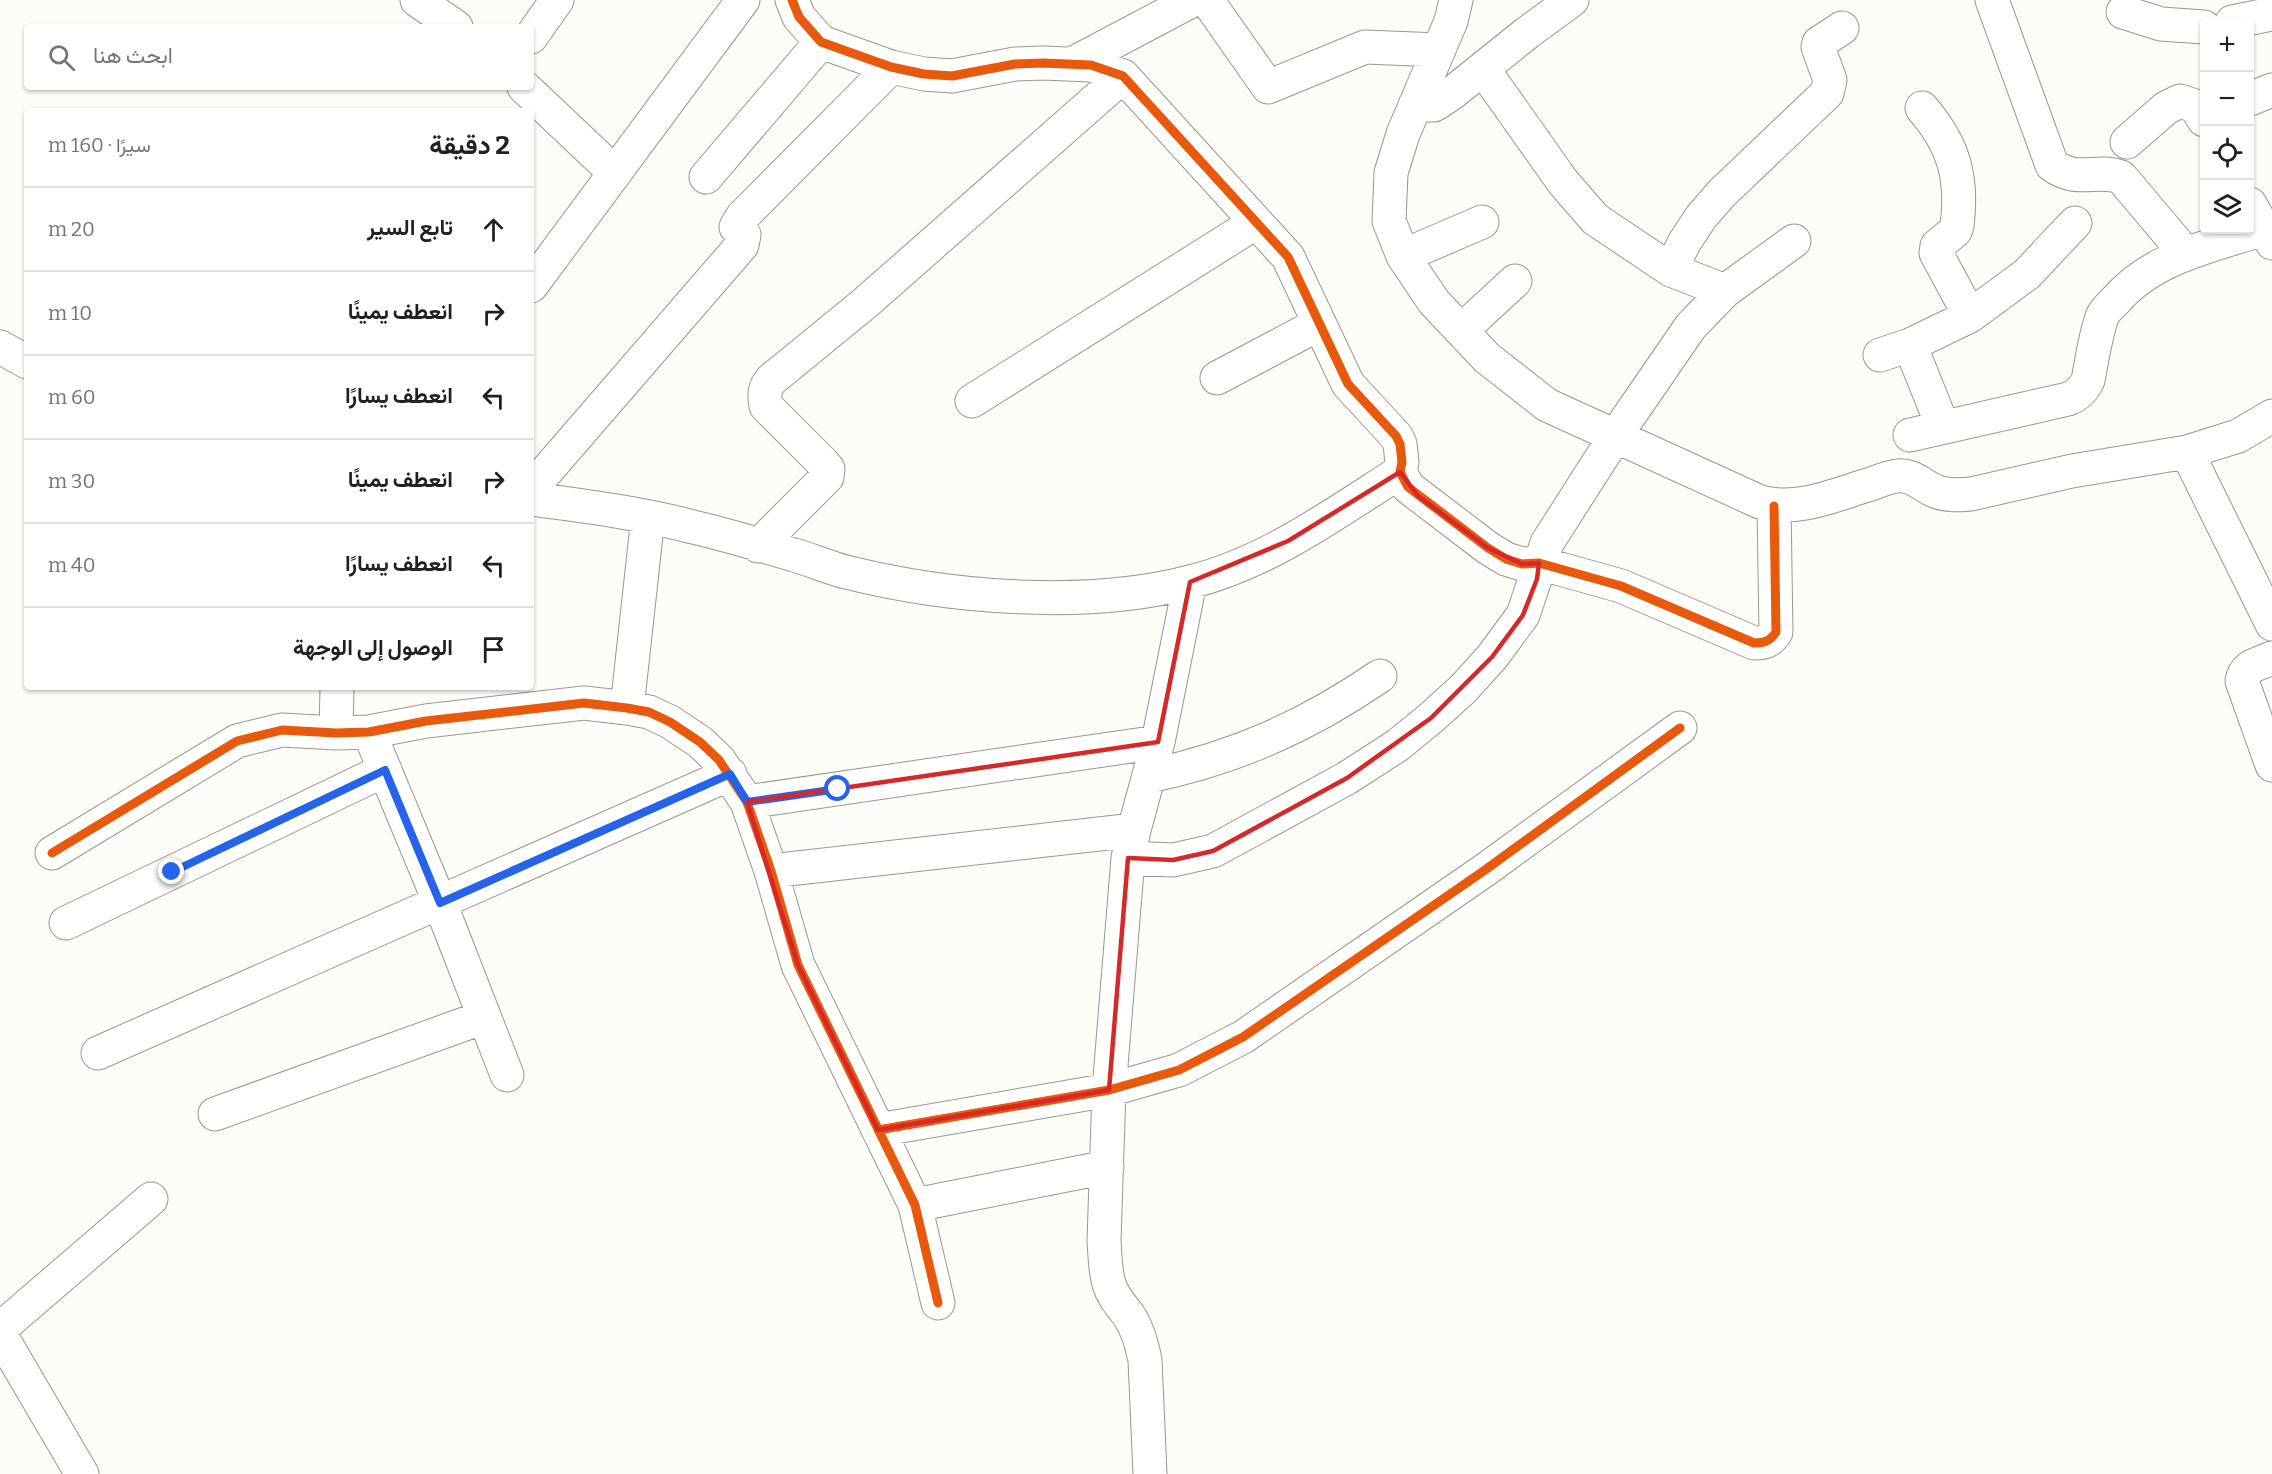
<!DOCTYPE html>
<html lang="ar">
<meta charset="utf-8">
<style>
:root{--surface:#fff;--page:#f2f2f2;--text:#202124;--muted:#757577;--line:#e0e0e0}
body{margin:0;font-family:Bitter,Vazirmatn,serif;background:var(--page);color:var(--text);direction:rtl}
.controls{position:absolute;right:18px;top:18px;display:grid;overflow:hidden;border-radius:6px;box-shadow:0 2px 4px #0004}
.controls button{width:54px;height:54px;display:grid;place-items:center;padding:0;border:0;border-bottom:2px solid var(--line);background:var(--surface);color:var(--text);font:30px sans-serif}
.stop{position:absolute;width:18px;height:18px;margin:-14px;border:4px solid #2563eb;border-radius:50%;background:#fff}
.stop.end{background:#2563eb;border-color:#fff;box-shadow:0 2px 6px #0008}
.list{margin:0;padding:0;list-style:none}
h2{display:flex;justify-content:space-between;align-items:center;height:78px;margin:0;padding:0 24px;font-size:26px}
h2 small{font-size:20px;font-weight:400;color:var(--muted)}
.list li{display:grid;grid-template-columns:39px 1fr auto;gap:18px;align-items:center;box-sizing:border-box;height:84px;padding:0 24px;border-top:2px solid var(--line)}
.list b{display:block;font-size:22px;white-space:nowrap}
.list em{font-size:20px;font-style:normal;color:var(--muted)}
.icon{flex:none;width:33px;height:33px;fill:none;stroke:currentColor;stroke-width:2;stroke-linecap:round;stroke-linejoin:round}
.map{position:relative;flex:none;width:2272px;height:1474px;overflow:hidden;direction:ltr}
.search{position:absolute;background:var(--surface);box-shadow:0 2px 4px #0004;left:24px;top:24px;width:510px;height:66px;display:flex;align-items:center;gap:15px;box-sizing:border-box;padding:0 21px;border-radius:6px;color:var(--muted);font-size:22px}
.panel{position:absolute;background:var(--surface);box-shadow:0 2px 4px #0004;left:24px;top:108px;width:510px;height:582px;border-radius:6px;direction:rtl}
.map>svg:first-child{display:block}
.lines{fill:none;stroke-linecap:round;stroke-linejoin:round}
.street-casing{stroke:#979795;stroke-width:35}
.street{stroke:#fffffe;stroke-width:33}
.cycleway-casing{stroke:#fff;stroke-width:13}
.cycleway{stroke:#e8590c;stroke-width:9}
.route{stroke:#2563eb;stroke-width:8}
.marked{fill:none;stroke:#d62828;stroke-width:4.5;stroke-linejoin:round}
</style>
<div class="map">
<svg width="2272" height="1474" viewBox="0 0 2272 1474">
<rect width="100%" height="100%" fill="#fdfcf7"/>
<g class="lines">
<defs>
<path id="street" d="M417,0l39,27
M792,0l7,17 22,25 70,25 33,7 28,2 63,-12 28,-1 48,2 32,11 165,181 60,127 48,52 4,8 2,18 -2,10 8,15 80,61 18,11 16,5 17,-1 82,23 133,57c11,0 16,-2 22,-11l-2,-126
M1207,0l61,87 97,-40 74,3
M1456,0l-5,21 -48,113 -12,39 -2,48 14,35 31,46 53,56 60,47 213,97c38,10 74,-7 111,-18 8,-3 18,-7 26,-8 16,-2 25,10 38,15 11,5 24,4 36,3l101,-23 115,-19 51,-16 34,-20
M1992,0l60,165c26,19 44,3 69,12l65,77
M2123,12l38,12 43,3
M2232,22l40,-8
M531,37l26,-37
M1072,64l121,-64
M1483,69l80,113 32,37 76,51 54,21
M524,87l91,86
M2250,99l22,-9
M1415,105h19l17,-11 76,-61 45,-33
M1922,108c32,37 41,69 35,118l-2,5 -18,15 -1,7 34,63
M2127,142l39,-34 14,-7 15,5 9,14
M706,177l115,-135
M2250,204l22,39
M1403,256l79,-34
M1671,270l13,-27 17,-26 20,-23 106,-101 3,-13 -12,-33 1,-4 23,-15
M531,286l212,-286
M1462,330l53,-49
M1910,345l33,82
M0,347l27,15
M1880,355l30,-10 60,-29 57,-42 48,-51
M1217,378l102,-54
M972,401l283,-178
M1910,435l158,-36c10,-4 15,-9 20,-19 4,-20 7,-43 14,-63 2,-6 9,-12 14,-17 37,-43 96,-54 147,-71
M2187,452l85,172
M531,489l211,-244 2,-10 -8,-8 6,-10 149,-150
M531,499c54,7 109,14 162,28 34,8 68,18 101,28 18,5 35,13 52,17 104,26 240,37 344,10 77,-19 144,-68 210,-110
M758,546l69,-69 1,-8 -5,-6 -57,-57c-2,-11 -2,-17 5,-26l93,-76 259,-228
M2272,658c-12,6 -28,7 -30,23l30,84
M627,708l21,-191
M369,732l71,171 67,172
M336,733l1,-46
M1149,776c87,-18 158,-50 231,-100
M747,802l411,-60
M52,853l185,-112 45,-11 54,3 33,-1 57,-11 158,-18 43,5 22,4 21,10 30,20 19,18 28,42 24,69 27,94 117,240 23,98
M1128,858l45,2 40,-9 134,-73 51,-33 33,-27 32,-29 29,-32 31,-42 24,-72 69,-108 75,-109 34,-35 69,-50
M771,871l363,-41
M66,923l319,-153
M98,1053l632,-279
M215,1114l269,-97
M878,1130l231,-40 70,-20 64,-33 242,-167 195,-142
M915,1205l192,-38
M0,1329l151,-130
M0,1334l82,140
M1150,1474l-5,-114c-3,-15 -7,-31 -16,-44 -8,-11 -16,-19 -20,-32 -4,-14 -4,-29 -5,-43l5,-151 19,-232 6,-28 24,-88 32,-160"/>
</defs>
<use href="#street" class="street-casing"/>
<use href="#street" class="street"/>
<defs>
<path id="cycleway" d="M792,0l7,17 22,25 70,25 33,7 28,2 63,-12 28,-1 48,2 32,11 165,181 60,127 48,52 4,8 2,18 -2,10 8,15 80,61 18,11 16,5 17,-1 82,23 133,57c11,0 16,-2 22,-11l-2,-126
M52,853l185,-112 45,-11 54,3 33,-1 57,-11 158,-18 43,5 22,4 21,10 30,20 19,18 28,42 24,69 27,94 117,240 23,98
M878,1130l231,-40 70,-20 64,-33 242,-167 195,-142"/>
</defs>
<use href="#cycleway" class="cycleway-casing"/>
<use href="#cycleway" class="cycleway"/>
</g>
<g class="lines">
<path class="route" d="M172,872l213,-102 55,133 290,-129 17,28 91,-13"/>
</g>
<path class="marked" d="M1400,472l18,24 70,52 34,16 17,-1 -2,16 -14,36 -31,42 -61,61 -84,60 -134,73 -40,9 -45,-2 -19,232 -231,40 -80,-165 -51,-163 411,-60 32,-160 98,-41z"/>
</svg>
<div class="controls">
<button>+</button>
<button>−</button>
<button><svg class="icon" aria-label="locate" viewBox="0 0 24 24"><circle cx="12" cy="12" r="6"/><path d="M12 2v4M12 18v4M2 12h4M18 12h4"/></svg></button>
<button><svg class="icon" aria-label="layers" viewBox="0 0 24 24"><path d="M12 4l9 5-9 5-9-5zM3 14l9 5 9-5"/></svg></button>
</div>
<div class="stop" style="left:838px;top:789px"></div>
<div class="stop end" style="left:172px;top:872px"></div>
<div class="search"><svg class="icon" aria-label="search" viewBox="0 0 24 24"><circle cx="10" cy="10" r="6"/><path d="M15 15l6 6"/></svg>ابحث هنا</div>
<section class="panel">
<h2>2 دقيقة<small>سيرًا · 160 m</small></h2>
<ul class="list">
<li><svg class="icon" aria-label="ahead" viewBox="0 0 24 24"><path d="M12 20V5M6 11l6-6 6 6"/></svg><div><b>تابع السير</b></div><em>20 m</em></li>
<li><svg class="icon" aria-label="right" viewBox="0 0 24 24"><path d="M7 20v-9h11M14 6l5 5-5 5"/></svg><div><b>انعطف يمينًا</b></div><em>10 m</em></li>
<li><svg class="icon" aria-label="left" viewBox="0 0 24 24"><path d="M17 20v-9H6M10 6l-5 5 5 5"/></svg><div><b>انعطف يسارًا</b></div><em>60 m</em></li>
<li><svg class="icon" aria-label="right" viewBox="0 0 24 24"><path d="M7 20v-9h11M14 6l5 5-5 5"/></svg><div><b>انعطف يمينًا</b></div><em>30 m</em></li>
<li><svg class="icon" aria-label="left" viewBox="0 0 24 24"><path d="M17 20v-9H6M10 6l-5 5 5 5"/></svg><div><b>انعطف يسارًا</b></div><em>40 m</em></li>
<li><svg class="icon" aria-label="arrive" viewBox="0 0 24 24"><path d="M6 21V4h12l-3 4 3 4H6"/></svg><div><b>الوصول إلى الوجهة</b></div></li>
</ul>
</section>
</div>
